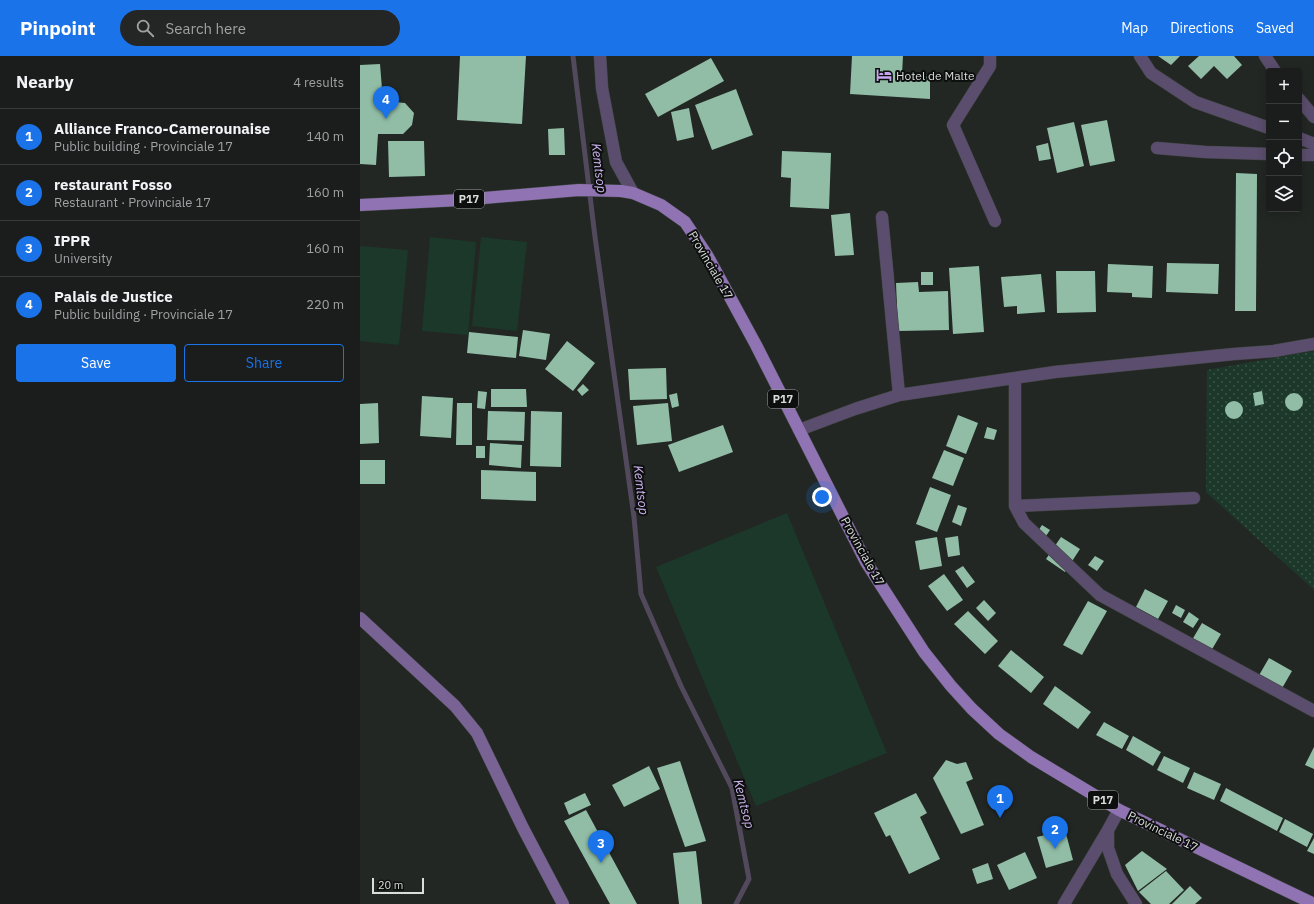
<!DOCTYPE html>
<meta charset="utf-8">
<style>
:root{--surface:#1a1d1b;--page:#232624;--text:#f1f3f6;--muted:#9fa2a3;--line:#383b3a;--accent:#1a73e8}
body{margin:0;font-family:"IBM Plex Sans",sans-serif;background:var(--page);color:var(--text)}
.controls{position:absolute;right:12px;top:12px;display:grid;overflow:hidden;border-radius:4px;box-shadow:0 2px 10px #0003}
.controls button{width:36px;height:36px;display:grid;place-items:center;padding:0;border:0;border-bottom:1px solid var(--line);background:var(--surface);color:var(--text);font:20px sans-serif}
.scale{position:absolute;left:12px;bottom:10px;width:52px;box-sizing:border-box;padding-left:4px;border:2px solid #d9dddb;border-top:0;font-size:11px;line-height:14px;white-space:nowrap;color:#d9dddb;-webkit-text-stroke:3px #0d0f0e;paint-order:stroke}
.you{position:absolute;left:462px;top:441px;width:14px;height:14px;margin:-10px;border:3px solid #fff;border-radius:50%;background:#1a73e8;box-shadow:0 0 0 6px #1a73e833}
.badge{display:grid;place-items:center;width:26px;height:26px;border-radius:50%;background:var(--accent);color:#fff;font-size:13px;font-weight:700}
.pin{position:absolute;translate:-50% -33px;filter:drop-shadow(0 1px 2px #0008)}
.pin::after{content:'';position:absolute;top:21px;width:14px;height:12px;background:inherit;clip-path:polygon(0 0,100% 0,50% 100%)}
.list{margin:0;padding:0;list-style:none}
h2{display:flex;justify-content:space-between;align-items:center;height:52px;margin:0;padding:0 16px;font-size:17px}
h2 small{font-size:13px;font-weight:400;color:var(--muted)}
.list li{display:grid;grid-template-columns:26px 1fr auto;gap:12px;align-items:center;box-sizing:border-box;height:56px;padding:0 16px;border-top:1px solid var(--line)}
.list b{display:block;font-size:15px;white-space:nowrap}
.list p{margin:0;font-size:13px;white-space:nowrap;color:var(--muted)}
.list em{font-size:13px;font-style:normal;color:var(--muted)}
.actions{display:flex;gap:8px;padding:12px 16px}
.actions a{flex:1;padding:9px 0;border:1px solid var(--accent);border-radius:4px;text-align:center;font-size:14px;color:var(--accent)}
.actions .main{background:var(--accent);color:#fff}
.icon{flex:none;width:22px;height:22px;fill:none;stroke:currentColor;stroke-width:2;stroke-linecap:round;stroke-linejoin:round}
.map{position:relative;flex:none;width:954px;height:848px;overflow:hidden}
header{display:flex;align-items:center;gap:24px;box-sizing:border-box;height:56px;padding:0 20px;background:var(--accent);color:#fff}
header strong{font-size:19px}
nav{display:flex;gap:22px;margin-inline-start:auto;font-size:14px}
.search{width:280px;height:36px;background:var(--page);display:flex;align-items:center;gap:10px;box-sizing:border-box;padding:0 14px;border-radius:22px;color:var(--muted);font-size:15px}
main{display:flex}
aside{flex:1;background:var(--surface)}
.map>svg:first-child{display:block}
.park{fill:url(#park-dots)}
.pitch{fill:#1c382a}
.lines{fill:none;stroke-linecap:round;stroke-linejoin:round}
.stream{stroke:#52495d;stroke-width:5}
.building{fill:#91bda6}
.minor-casing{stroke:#3f4441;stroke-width:13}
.secondary-casing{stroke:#3f4441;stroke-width:13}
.primary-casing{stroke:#3f4441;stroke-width:13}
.minor{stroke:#5b4d6d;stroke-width:12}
.secondary{stroke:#796395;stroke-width:12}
.primary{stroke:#9073b3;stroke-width:12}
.labels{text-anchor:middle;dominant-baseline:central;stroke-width:4;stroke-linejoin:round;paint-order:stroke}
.shield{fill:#0d0f0e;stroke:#9c9f9e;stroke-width:1}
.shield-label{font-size:11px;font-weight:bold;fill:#d9dddb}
.poi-label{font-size:12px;fill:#d9dddb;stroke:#0d0f0e;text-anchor:start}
.street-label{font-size:12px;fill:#d9dddb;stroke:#0d0f0e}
.water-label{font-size:13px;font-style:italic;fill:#ceb4f0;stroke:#0d0f0e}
</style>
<header>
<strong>Pinpoint</strong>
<div class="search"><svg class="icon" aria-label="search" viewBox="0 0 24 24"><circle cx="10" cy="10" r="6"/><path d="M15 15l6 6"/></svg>Search here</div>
<nav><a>Map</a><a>Directions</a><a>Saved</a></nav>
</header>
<main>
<aside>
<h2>Nearby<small>4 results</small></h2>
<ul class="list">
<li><span class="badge">1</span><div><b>Alliance Franco-Camerounaise</b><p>Public building · Provinciale 17</p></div><em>140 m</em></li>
<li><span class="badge">2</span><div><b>restaurant Fosso</b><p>Restaurant · Provinciale 17</p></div><em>160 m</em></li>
<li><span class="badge">3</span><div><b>IPPR</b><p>University</p></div><em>160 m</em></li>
<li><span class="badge">4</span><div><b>Palais de Justice</b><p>Public building · Provinciale 17</p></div><em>220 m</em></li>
</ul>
<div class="actions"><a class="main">Save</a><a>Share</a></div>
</aside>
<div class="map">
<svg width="954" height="848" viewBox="0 0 954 848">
<defs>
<pattern id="park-dots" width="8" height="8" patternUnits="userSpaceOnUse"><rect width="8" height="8" fill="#1c382a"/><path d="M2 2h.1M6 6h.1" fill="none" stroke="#3c5448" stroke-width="1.8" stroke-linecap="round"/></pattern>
</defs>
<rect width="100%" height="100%" fill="#222724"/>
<path class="park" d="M954,295v239l-108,-98 1,-122z"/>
<path class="pitch" d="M70,181l46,5 -8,93 -46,-4z
M121,181l46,5 -10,89 -45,-5z
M0,190l48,4 -9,95 -39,-4z
M427,457l100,240 -131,53 -100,-239z"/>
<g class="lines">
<path class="stream" d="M213,0l22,181 39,280 7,77 40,92 51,102 17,91 -13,25"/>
</g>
<path class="building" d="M100,0h66l-4,68 -65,-4z
M492,0h51l-1,18 28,3v22l-80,-5z
M798,0h22l-9,9z
M839,0h35l8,9 -15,14 -13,-13 -13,13 -13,-13z
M351,2l13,23 -66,36 -13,-23z
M20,8l3,37 22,2 9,10 -2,12 -9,9h-25l-2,31 -16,-1v-99z
M376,33l17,46 -41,15 -17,-45z
M329,52l5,29 -17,4 -6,-29z
M747,64l8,41 -25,5 -9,-41z
M714,66l10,44 -27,7 -10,-45z
M204,72l1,27h-16l-1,-26z
M28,85h36l1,35 -36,1z
M688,87l3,16 -12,2 -3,-15z
M422,95l49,2 -2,56 -39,-2 1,-29 -10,-1z
M876,117l21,1 -1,137h-21z
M490,157l4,42 -19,1 -4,-41z
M807,207l52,1 -1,30 -52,-2z
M748,208l45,2 -1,32 -20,-1v-4l-25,-1z
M619,210l5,66 -31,2 -4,-66z
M696,215h39l1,41 -39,1z
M561,216h12v13h-12z
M681,218l4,38 -28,2v-8l-13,1 -3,-30z
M558,226l1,10 29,-1 1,39 -51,1 -2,-48z
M163,274l27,4 -4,26 -27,-4z
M109,276l49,5 -2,21 -49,-5z
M207,285l28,22 -22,28 -28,-22z
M306,312l1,31 -37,1 -2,-31z
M223,328l6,6 -7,6 -5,-6z
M131,333h35l1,18h-36z
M118,335l9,1 -2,17 -8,-1z
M902,335l2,13 -9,2 -2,-13z
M925 346a9 9 0 1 1 18 0a9 9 0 1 1-18 0Z
M317,337l2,13 -7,2 -3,-13z
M62,340l31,2 -2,40 -31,-2z
M865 354a9 9 0 1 1 18 0a9 9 0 1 1-18 0Z
M18,347l1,40 -19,1v-40z
M97,347h15v42h-16z
M308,347l4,38 -35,4 -4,-39z
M128,355l37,1 -1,29 -37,-1z
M171,355l31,1 -1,55 -31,-1z
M598,359l20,8 -12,31 -20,-8z
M363,369l10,27 -54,20 -11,-27z
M627,371l10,3 -3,10 -10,-2z
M130,387l32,2 -1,23 -32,-3z
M116,390h9v12h-9z
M584,394l20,8 -11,28 -21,-8z
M0,404h25v24h-25z
M121,414l55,2v29l-55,-2z
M570,431l21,8 -14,37 -21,-8z
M598,449l9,3 -6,18 -9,-4z
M682,469l8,5 -6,9 -8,-5z
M598,480l2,19 -12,2 -3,-19z
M577,481l5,29 -22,4 -5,-29z
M701,481l19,12 -15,23 -19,-13z
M735,500l9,5 -7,10 -9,-6z
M603,510l12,16 -8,6 -12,-17z
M584,518l19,26 -16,11 -19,-25z
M785,533l23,12 -10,18 -22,-12z
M624,544l12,13 -8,8 -12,-13z
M728,545l19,10 -25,44 -19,-10z
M816,549l9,5 -4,8 -9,-5z
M608,555l30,30 -13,13 -31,-30z
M829,556l10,7 -6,9 -10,-6z
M842,567l19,11 -10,17 -19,-11z
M651,594l33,27 -13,16 -33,-27z
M909,602l23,13 -11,19 -23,-13z
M695,630l36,26 -13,17 -35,-25z
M744,666l25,14 -7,13 -26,-14z
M773,680l28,16 -8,14 -27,-16z
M954,691v22l-9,-4z
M804,700l26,12 -7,15 -26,-13z
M586,704l11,4 9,-2 7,17 -7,3 18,43 -23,9 -28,-56z
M320,705l26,80 -21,6 -28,-79z
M289,710l11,23 -36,18 -12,-22z
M834,716l27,12 -7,16 -27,-12z
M866,732l57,30 -6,13 -57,-30z
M225,737l6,12 -22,10 -5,-12z
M556,737l11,20 -7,4 20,42 -31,15 -19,-39 -4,2 -12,-24z
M226,754l51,94h-27l-46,-83z
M925,763l28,15 -6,13 -28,-15z
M705,774l8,30 -27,8 -9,-31z
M954,782v16l-7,-3z
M336,795l6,53h-23l-6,-51z
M782,795l25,18 -29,22 -13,-26z
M665,796l12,26 -28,12 -12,-25z
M628,807l5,16 -16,5 -5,-15z
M806,815l18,19 -15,14h-18l-12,-12z
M830,830l12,12 -7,6h-23z"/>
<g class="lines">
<defs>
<path id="minor" d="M240,0l2,32 14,74 17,31
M630,0v10l-37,59 42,96
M780,0l11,17 44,29 74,26
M905,0l10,15
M939,43l15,18
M939,82l15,6
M797,92l48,4 64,2
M939,99h15
M522,161l17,178
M655,322v128l9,17 76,72 214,116
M439,374l56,-21 44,-14 156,-23 179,-18 40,-3 40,-7
M655,450l179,-8
M748,774v18l9,26 19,30
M704,848l44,-74 11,-20"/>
<path id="secondary" d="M0,562l95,88 22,27 46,95 40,76"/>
<path id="primary" d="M0,149l101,-5 118,-10 42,1 12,2 28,12 24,17 22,33 49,90 110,217 58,90 27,34 21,23 27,25 32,23 88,53 195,94"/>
</defs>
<use href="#minor" class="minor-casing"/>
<use href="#secondary" class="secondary-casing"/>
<use href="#primary" class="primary-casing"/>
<use href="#minor" class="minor"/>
<use href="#secondary" class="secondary"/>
<use href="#primary" class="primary"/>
</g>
<defs>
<symbol id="hotel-bare" viewBox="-9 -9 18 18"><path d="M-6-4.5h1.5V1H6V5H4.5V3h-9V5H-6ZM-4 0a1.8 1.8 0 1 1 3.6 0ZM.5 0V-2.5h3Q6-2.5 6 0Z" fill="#c7a6ef" stroke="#0d0f0e" stroke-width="2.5" paint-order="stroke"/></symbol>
</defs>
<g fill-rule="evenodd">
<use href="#hotel-bare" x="513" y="8" width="22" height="22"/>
</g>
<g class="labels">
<g class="shield">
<rect x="94" y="134" width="30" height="18" rx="3"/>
<rect x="408" y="334" width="30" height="18" rx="3"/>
<rect x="728" y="735" width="30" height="18" rx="3"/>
</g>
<g class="shield-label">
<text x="109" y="143">P17</text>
<text x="423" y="343">P17</text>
<text x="743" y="744">P17</text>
</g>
<g class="poi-label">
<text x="536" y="19">Hotel de Malte</text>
</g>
<g class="street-label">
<text transform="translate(351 209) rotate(60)">Provinciale 17</text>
<text transform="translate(503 495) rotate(61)">Provinciale 17</text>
<text transform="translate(803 775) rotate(26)">Provinciale 17</text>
</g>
<g class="water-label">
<text transform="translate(239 112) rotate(83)">Kemtsop</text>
<text transform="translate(281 434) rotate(83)">Kemtsop</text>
<text transform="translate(384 748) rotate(76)">Kemtsop</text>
</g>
</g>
</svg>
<div class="controls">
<button>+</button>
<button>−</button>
<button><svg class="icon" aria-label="locate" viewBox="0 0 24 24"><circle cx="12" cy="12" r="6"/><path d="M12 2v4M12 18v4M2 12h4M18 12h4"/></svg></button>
<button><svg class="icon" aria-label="layers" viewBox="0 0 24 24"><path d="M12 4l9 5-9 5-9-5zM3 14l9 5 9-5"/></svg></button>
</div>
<div class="scale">20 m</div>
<div class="you"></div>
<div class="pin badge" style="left:640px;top:762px">1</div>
<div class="pin badge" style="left:695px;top:793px">2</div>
<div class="pin badge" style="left:241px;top:807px">3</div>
<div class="pin badge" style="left:26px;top:63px">4</div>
</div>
</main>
